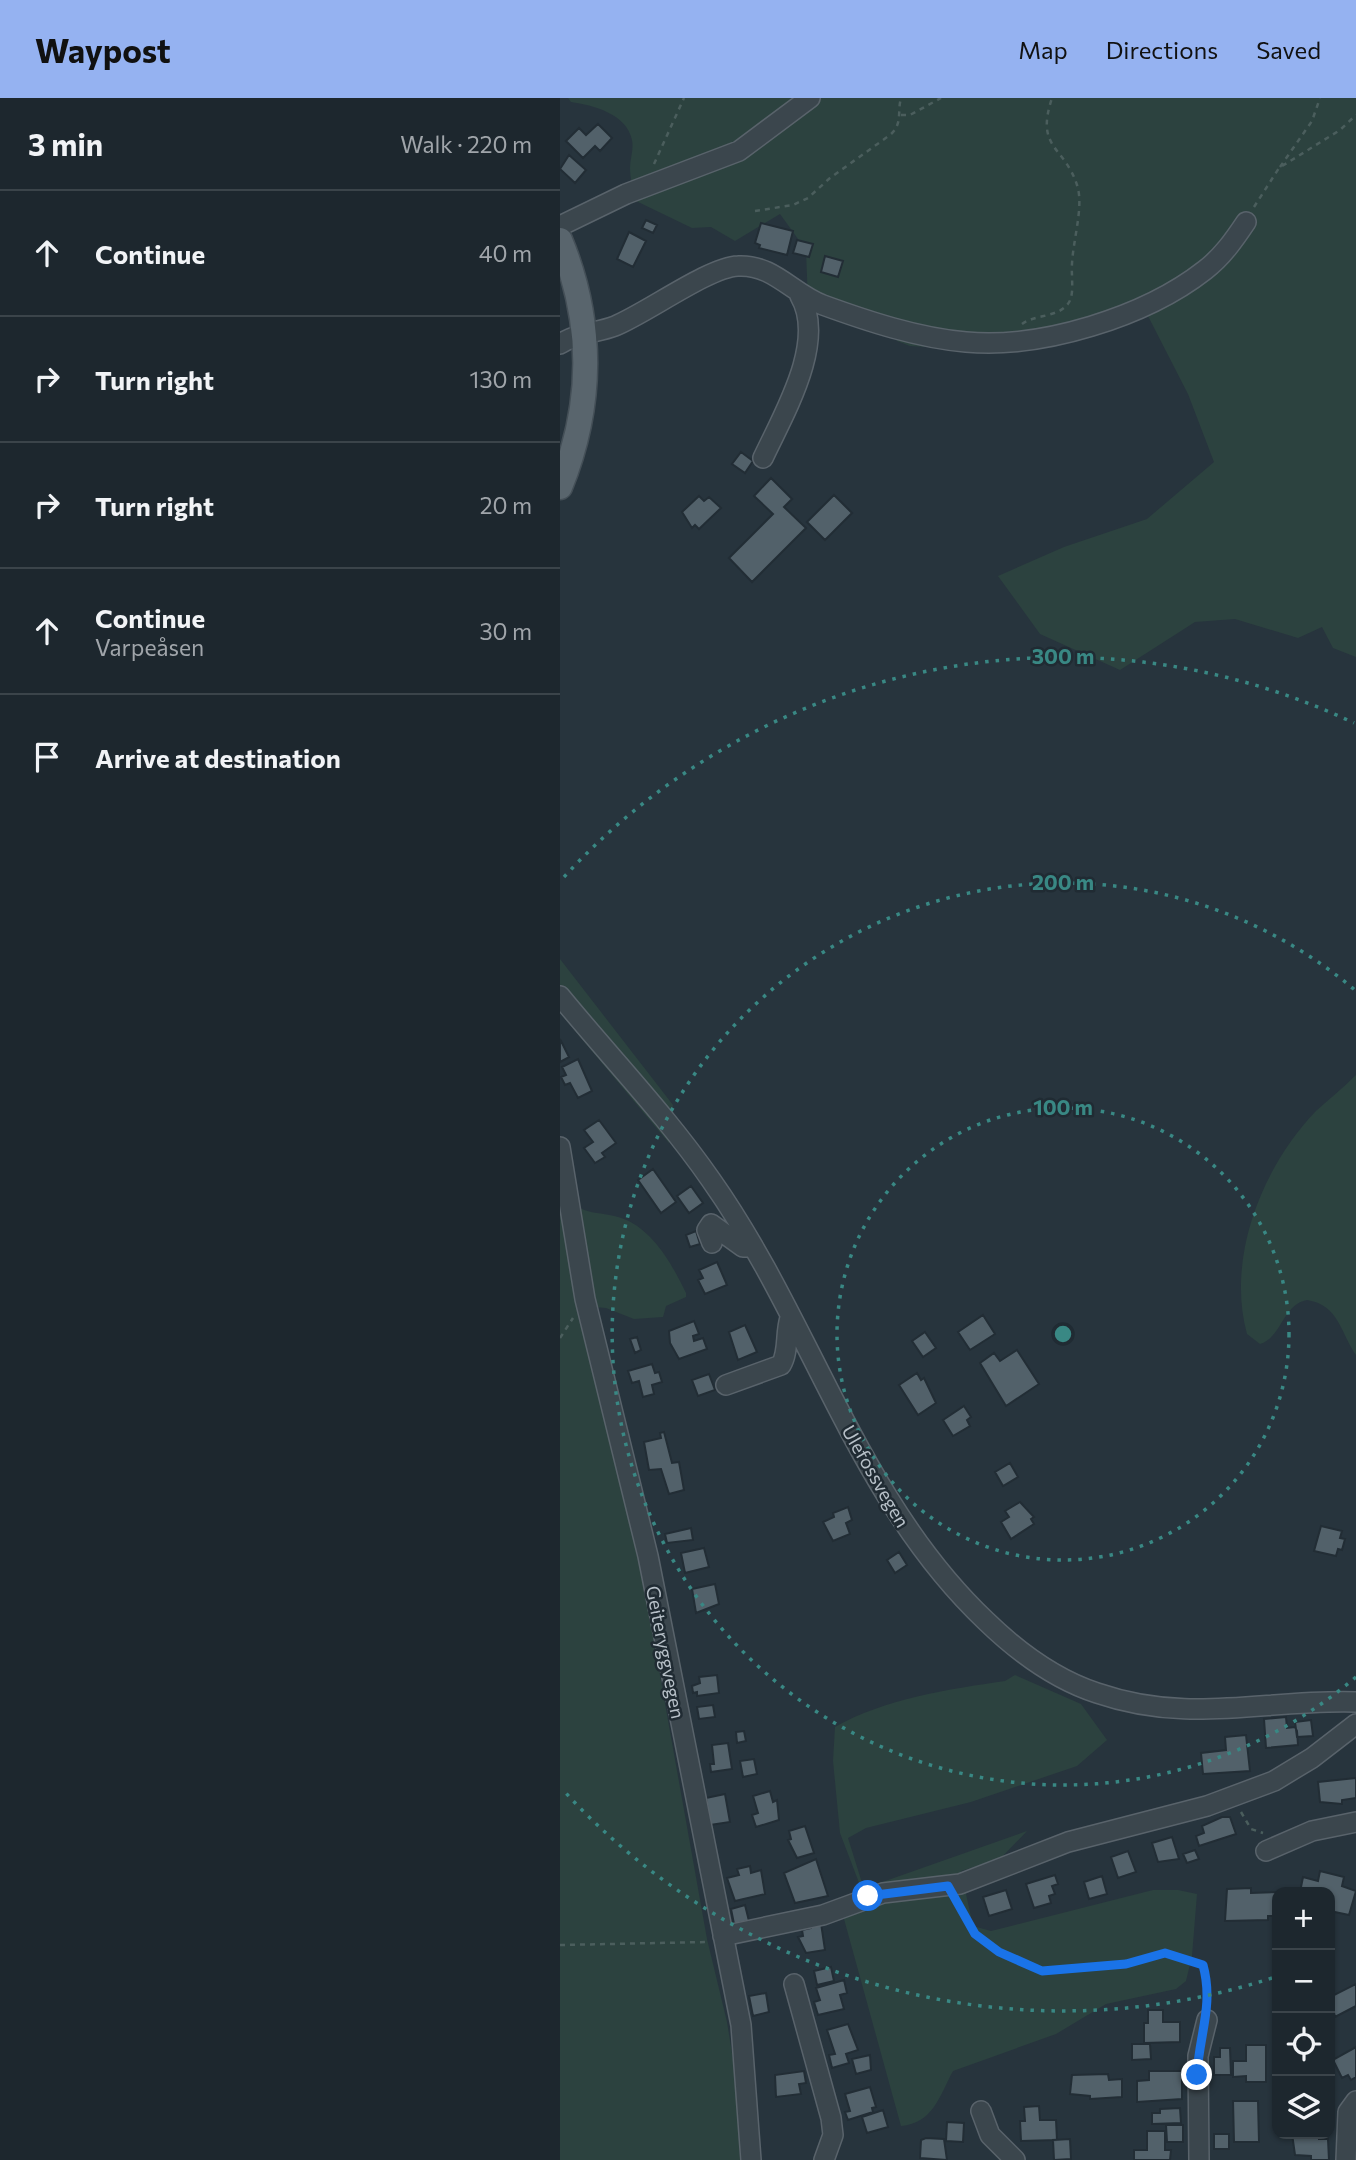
<!DOCTYPE html>
<meta charset="utf-8">
<style>
:root{--surface:#1d272e;--page:#2a333a;--text:#f1f3f6;--muted:#a0a5aa;--line:#3b444a;--accent:#95b2f1}
body{margin:0;font-family:Commissioner,sans-serif;background:var(--page);color:var(--text)}
.controls{position:absolute;right:21px;bottom:21px;display:grid;overflow:hidden;border-radius:14px;box-shadow:0 2px 5px #0004}
.controls button{width:63px;height:63px;display:grid;place-items:center;padding:0;border:0;border-bottom:2px solid var(--line);background:var(--surface);color:var(--text);font:35px sans-serif}
.stop{position:absolute;width:21px;height:21px;margin:-16px;border:5px solid #1a73e8;border-radius:50%;background:#fff}
.stop.end{background:#1a73e8;border-color:#fff;box-shadow:0 2px 7px #0008}
.list{margin:0;padding:0;list-style:none}
h2{display:flex;justify-content:space-between;align-items:center;height:91px;margin:0;padding:0 28px;font-size:30px}
h2 small{font-size:23px;font-weight:400;color:var(--muted)}
.list li{display:grid;grid-template-columns:46px 1fr auto;gap:21px;align-items:center;box-sizing:border-box;height:126px;padding:0 28px;border-top:2px solid var(--line)}
.list b{display:block;font-size:26px;white-space:nowrap}
.list p{margin:0;font-size:23px;white-space:nowrap;color:var(--muted)}
.list em{font-size:23px;font-style:normal;color:var(--muted)}
.icon{flex:none;width:38px;height:38px;fill:none;stroke:currentColor;stroke-width:2;stroke-linecap:round;stroke-linejoin:round}
.map{position:relative;flex:none;width:796px;height:2062px;overflow:hidden}
header{display:flex;align-items:center;gap:42px;box-sizing:border-box;height:98px;padding:0 35px;background:var(--accent);color:#111}
header strong{font-size:33px}
nav{display:flex;gap:38px;margin-inline-start:auto;font-size:24px}
main{display:flex}
aside{flex:1;background:var(--surface)}
.map>svg:first-child{display:block}
.green{fill:#2c423f}
.building{fill:#52616a;stroke:#222d35;stroke-width:2}
.lines{fill:none;stroke-linecap:round;stroke-linejoin:round}
.minor-casing{stroke:#59636b;stroke-width:22}
.major-casing{stroke:#444f57;stroke-width:27}
.path{stroke:#4b5e5d;stroke-width:2.5;stroke-dasharray:5 5;stroke-linecap:butt}
.minor{stroke:#3b464d;stroke-width:19}
.major{stroke:#59656d;stroke-width:24}
.route{stroke:#1a73e8;stroke-width:9}
.ring{fill:none;stroke:#398884;stroke-width:3.5;stroke-dasharray:3.5 7}
.labels{text-anchor:middle;dominant-baseline:central;stroke-width:5;stroke-linejoin:round;paint-order:stroke}
.street-label{font-size:19px;fill:#b7c0c8;stroke:#202b33}
.centre{fill:#398884;stroke:#202b33;stroke-width:3.5}
.ring-label{font-size:21px;text-anchor:middle;font-weight:bold;fill:#398884;stroke:#202b33;stroke-width:5;stroke-linejoin:round;paint-order:stroke}
</style>
<header>
<strong>Waypost</strong>
<nav><a>Map</a><a>Directions</a><a>Saved</a></nav>
</header>
<main>
<aside>
<h2>3 min<small>Walk · 220 m</small></h2>
<ul class="list">
<li><svg class="icon" aria-label="ahead" viewBox="0 0 24 24"><path d="M12 20V5M6 11l6-6 6 6"/></svg><div><b>Continue</b></div><em>40 m</em></li>
<li><svg class="icon" aria-label="right" viewBox="0 0 24 24"><path d="M7 20v-9h11M14 6l5 5-5 5"/></svg><div><b>Turn right</b></div><em>130 m</em></li>
<li><svg class="icon" aria-label="right" viewBox="0 0 24 24"><path d="M7 20v-9h11M14 6l5 5-5 5"/></svg><div><b>Turn right</b></div><em>20 m</em></li>
<li><svg class="icon" aria-label="ahead" viewBox="0 0 24 24"><path d="M12 20V5M6 11l6-6 6 6"/></svg><div><b>Continue</b><p>Varpeåsen</p></div><em>30 m</em></li>
<li><svg class="icon" aria-label="arrive" viewBox="0 0 24 24"><path d="M6 21V4h12l-3 4 3 4H6"/></svg><div><b>Arrive at destination</b></div></li>
</ul>
</aside>
<div class="map">
<svg width="796" height="2062" viewBox="0 0 796 2062">
<rect width="100%" height="100%" fill="#27343d"/>
<path class="green" d="M8,0h788v559l-23,-9 -11,-21 -24,11 -63,-19 -40,3 -75,48 -80,-36 -42,-58 66,-29 83,-28 67,-57 -26,-68 -40,-78 -70,10 -84,25 -84,-5 -13,-5 -5,-10 -84,-28 -2,-53 -26,-36 -45,27 -24,-14 -19,1 -58,-28c-1,-11 -4,-22 -4,-32 0,-9 4,-19 2,-28 -5,-26 -39,-35 -61,-38z
M0,861l113,146 -4,38 -109,-130z
M796,977v280c-16,-23 -17,-50 -49,-55 -25,5 -24,36 -47,44l-13,-10c-21,-76 15,-167 69,-223 13,-12 27,-23 40,-36z
M0,1089c17,32 37,22 64,32 30,12 49,47 62,74v4l-20,9 -3,11 -29,2 -28,-11 -12,-1 15,123 34,150 64,359 20,83 10,62 3,76h-180z
M455,1577l66,29 26,36 -30,26 -106,36 -105,26 -18,10 15,48 11,-1 153,-54 -27,28 -39,12 12,55 18,5 162,-41h25l19,4 -5,62 -6,25 -10,8 -70,15 -50,30 -103,37c-14,26 -20,52 -52,55l-57,-207 22,-18 -26,-68 -7,-72 2,-34c49,-28 114,-38 170,-46z"/>
<path class="building" d="M38,26l14,14 -12,13 -5,-5 -12,12 -17,-17 13,-13 7,7z
M9,57l17,15 -11,13 -15,-14z
M86,122l11,5 -4,8 -11,-5z
M201,125l32,8 -6,24 -28,-7 1,-3 -5,-2z
M69,134l17,9 -13,26 -16,-8z
M237,142l16,4 -4,13 -16,-4z
M265,158l18,5 -5,16 -17,-5z
M181,354l12,9 -8,12 -13,-9z
M211,380l21,21 -8,8 22,21 -54,54 -23,-24 44,-44 -19,-18z
M274,397l18,18 -27,27 -18,-18z
M139,398l5,5 5,-4 12,11 -22,21 -4,-4 -3,3 -10,-16z
M0,941l9,18 -9,5z
M18,961l14,32 -14,7 -8,-15 -5,2 -4,-8 5,-2 -4,-8z
M39,1022l17,23 -14,10 3,4 -10,6 -11,-15 9,-6 -9,-12z
M93,1071l23,33 -15,11 -23,-33z
M131,1088l12,17 -14,10 -12,-17z
M136,1133l4,13 -10,3 -4,-12z
M157,1164l10,23 -22,9 -7,-14 5,-2 -4,-8z
M423,1217l12,19 -25,16 -12,-18z
M134,1223l5,13 -6,2 1,5 9,-3 4,11 -28,10 -9,-16 -1,-12z
M185,1227l12,27 -19,8 -9,-28z
M365,1234l11,16 -13,9 -11,-16z
M77,1239l4,13 -6,3 -5,-14z
M457,1252l22,34 -33,22 -26,-43 14,-10 6,8z
M92,1266l3,9 4,-1 3,10 -10,3 2,9 -11,3 -4,-16 -7,2 -4,-12z
M357,1275l4,7 3,-2 12,25 -18,12 -19,-30z
M149,1276l6,16 -17,6 -6,-16z
M404,1308l7,11 -4,3 3,6 -17,10 -10,-16z
M104,1334l8,31 7,-1 5,28 -15,4 -8,-25 -12,1 -5,-28 17,-4 -1,-5z
M450,1365l8,14 -15,9 -8,-14z
M460,1404l14,15 -3,2 3,5 -23,15 -10,-17 8,-5 -4,-6z
M288,1409l4,13 -6,3 4,11 -17,7 -10,-19 11,-5 -1,-4z
M761,1428l21,5 -2,7 5,1 -3,11 -4,-1 -2,7 -22,-5z
M131,1430l2,12 -26,3 -2,-9z
M144,1450l5,19 -24,6 -4,-20z
M339,1454l8,13 -12,8 -8,-13z
M155,1486l4,20 -23,9 -4,-24z
M157,1577l2,18 -22,3v-4l-4,1 -1,-7 8,-3 -1,-6z
M153,1607l2,12 -16,2 -2,-12z
M726,1619l1,11 8,-1 2,4 1,14 -32,3 -2,-29z
M751,1622l2,16 -16,1 -2,-15z
M184,1633l2,10 -9,2 -1,-11z
M686,1637l4,36 -47,3 -2,-21 25,-3 -1,-13z
M168,1645l4,26 -21,3 -1,-8h4l-2,-19z
M194,1661l3,15 -14,3 -3,-16z
M796,1680v20l-14,2v4l-22,-2 -2,-20z
M210,1693l3,11 4,-2 2,20 -23,7 -4,-12 6,-2 -5,-17z
M165,1696l5,28 -20,3 -4,-27z
M662,1719h8l6,17 -37,12 -3,-10 8,-3 -2,-7z
M245,1728l9,27 -17,5 -9,-18 3,-1 -2,-8z
M612,1739l7,22 -21,3 -6,-19z
M635,1752l4,9 -12,4 -4,-9z
M568,1753l8,21 -18,6 -7,-21z
M256,1761l12,37 -33,7 -11,-30z
M190,1768l1,7 10,-3 4,24 -30,7 -8,-23 12,-3 -2,-6z
M760,1773l24,6 -2,9 14,5 -7,24 -19,-4v-19h-30l3,-15 15,4z
M495,1777l3,9 -6,2 3,8 -6,2 2,7 -17,5 -8,-24z
M542,1778l5,18 -18,5 -5,-17z
M691,1790v5l30,-1h-4v24h-9v4l-43,1 2,-32z
M446,1792l6,19 -23,7 -6,-19z
M185,1807l4,16 -15,3 -3,-15z
M261,1825l4,27 -19,3 -8,-16 5,-1 -1,-6 9,-2v-4z
M271,1869l3,14 -17,4 -3,-14z
M284,1882l3,13 -7,2 4,14 -26,6 -4,-13 6,-2 -4,-12z
M796,1886v22l-21,11 -5,-20z
M206,1895l3,19 -16,4 -4,-20z
M588,1912h15v12h17v20l-36,1v-20h4z
M288,1926l10,26 -12,4 3,9 -17,5 -3,-13 6,-1 -8,-24z
M572,1946h18l1,15 -19,1z
M686,1947h20v37h-20v-6l-13,1v-16h13z
M796,1949v30l-5,3 -3,-5 -6,3 -9,-18z
M660,1950h10l1,27h-17v-18h6z
M310,1957l1,15 -15,4 -4,-15z
M244,1973l2,12 -7,1 2,10 -25,3 -1,-22z
M589,1973h33v28l-45,3v-21l12,-1z
M548,1976l1,6 13,-1v18l-32,2v-3l-20,-2 2,-19z
M310,1989l6,20 -4,1 1,4 -25,8 -3,-8 5,-1 -5,-17z
M673,2003h25l1,41h-25z
M479,2008l1,14h16l1,20 -36,1 -1,-20h5l-1,-14z
M620,2010l1,15 -29,1v-11h8v-4z
M323,2012l5,17 -21,6 -5,-16z
M387,2024l17,1 -1,19 -17,-1z
M606,2027h17v17h-16z
M587,2033h18v19h6l-1,10h-36v-10h13z
M654,2036h15v15h-15z
M732,2036h27v5h9l1,21h-18v-4l-16,-1z
M366,2040l18,1 3,21 -27,-2 1,-18z
M510,2041l1,20 -17,1 -1,-20z"/>
<g class="lines">
<defs>
<path id="minor" d="M0,128l66,-32 113,-43 71,-53
M0,246c16,-11 37,-11 55,-18 32,-13 94,-59 123,-60 35,-2 55,28 85,39 44,16 95,33 143,37 75,7 179,-25 239,-72 17,-13 29,-30 41,-48
M203,360c20,-43 64,-116 37,-162
M0,898c50,61 106,119 151,184 101,143 146,319 275,441 32,31 68,58 111,72 93,32 167,6 259,9
M0,1049l25,152 63,257 93,469 10,135
M152,1145l-5,-13 4,-6 32,23h9
M166,1287l55,-20c8,-13 4,-32 9,-47
M706,1753l46,-20 44,-9
M163,1838l100,-21 60,-22 77,-9 108,-42 139,-36 67,-25 38,-23 44,-34
M234,1886l37,134 2,17 -9,25
M421,2013l9,24 25,25
M639,2062l-1,-104 9,-36
M786,2062l2,-48 8,-11"/>
<path id="major" d="M0,142c34,82 33,166 0,247"/>
</defs>
<use href="#minor" class="minor-casing"/>
<use href="#major" class="major-casing"/>
<path class="path" d="M341,17h9l31,-17
M94,66l30,-66
M720,69l32,-46 8,-23
M694,109l25,-39 61,-38 16,-15
M195,113l38,-6 15,-7 22,-20 60,-43c13,-11 7,-23 11,-37
M462,226c12,-9 34,-7 44,-18 8,-7 6,-21 6,-31 -2,-28 13,-66 5,-90 -13,-40 -42,-36 -25,-87
M0,1240l13,-20
M681,1714l10,17 12,4
M397,1804l18,32 24,18 43,19 84,-7 39,-11 38,12 5,17 -1,22
M0,1847l147,-3"/>
<use href="#minor" class="minor"/>
<use href="#major" class="major"/>
</g>
<g class="lines">
<path class="route" d="M308,1798l80,-10 27,48 24,18 43,19 84,-7 39,-11 38,12c11,40 -4,70 -6,110"/>
</g>
<g class="ring">
<circle cx="503" cy="1236" r="226"/>
<path d="M796 1579A451 451 0 1 1 796 893"/>
<path d="M712 1880A677 677 0 0 1 4 1693M4 779A677 677 0 0 1 794 625"/>
</g>
<g class="labels">
<g class="street-label">
<text transform="translate(316 1378) rotate(60)">Ulefossvegen</text>
<text transform="translate(106 1554) rotate(79)">Geiteryggvegen</text>
</g>
</g>
<circle cx="503" cy="1236" r="10" class="centre"/>
<g class="ring-label">
<text x="503" y="566">300 m</text>
<text x="503" y="792">200 m</text>
<text x="503" y="1017">100 m</text>
</g>
</svg>
<div class="controls">
<button>+</button>
<button>−</button>
<button><svg class="icon" aria-label="locate" viewBox="0 0 24 24"><circle cx="12" cy="12" r="6"/><path d="M12 2v4M12 18v4M2 12h4M18 12h4"/></svg></button>
<button><svg class="icon" aria-label="layers" viewBox="0 0 24 24"><path d="M12 4l9 5-9 5-9-5zM3 14l9 5 9-5"/></svg></button>
</div>
<div class="stop" style="left:308px;top:1798px"></div>
<div class="stop end" style="left:637px;top:1977px"></div>
</div>
</main>
